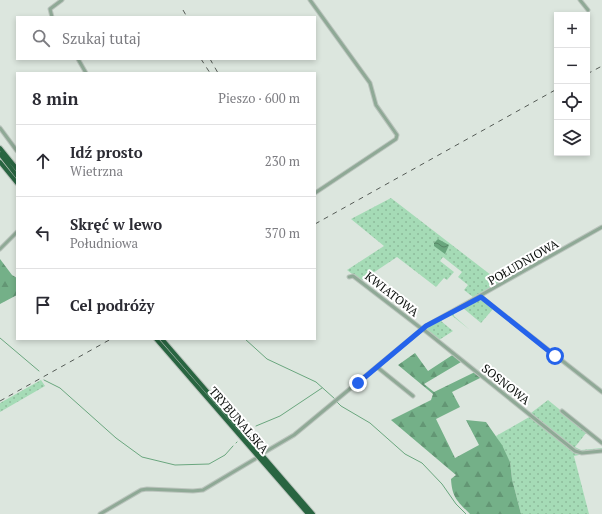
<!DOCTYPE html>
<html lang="pl">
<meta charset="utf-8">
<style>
:root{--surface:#fff;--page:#f7f7f7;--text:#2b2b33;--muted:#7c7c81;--line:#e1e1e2}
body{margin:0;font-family:"PT Serif",serif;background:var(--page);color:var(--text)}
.controls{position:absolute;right:12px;top:12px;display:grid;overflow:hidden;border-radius:0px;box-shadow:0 2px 6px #0003}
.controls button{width:36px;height:36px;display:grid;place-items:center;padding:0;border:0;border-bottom:1px solid var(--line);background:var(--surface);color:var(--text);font:20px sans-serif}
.stop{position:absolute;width:12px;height:12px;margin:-9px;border:3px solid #2563eb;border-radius:50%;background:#fff}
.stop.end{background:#2563eb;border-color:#fff;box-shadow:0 1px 4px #0008}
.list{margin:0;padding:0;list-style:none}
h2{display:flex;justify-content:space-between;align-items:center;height:52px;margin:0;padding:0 16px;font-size:17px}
h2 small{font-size:13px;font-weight:400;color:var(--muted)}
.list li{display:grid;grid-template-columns:26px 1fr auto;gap:12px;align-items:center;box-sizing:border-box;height:72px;padding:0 16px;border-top:1px solid var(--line)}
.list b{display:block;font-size:15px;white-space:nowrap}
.list p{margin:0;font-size:13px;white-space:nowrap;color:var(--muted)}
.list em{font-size:13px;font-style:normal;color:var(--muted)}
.icon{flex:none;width:22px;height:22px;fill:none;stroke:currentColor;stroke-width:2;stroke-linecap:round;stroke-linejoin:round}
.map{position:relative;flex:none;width:602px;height:514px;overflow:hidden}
.search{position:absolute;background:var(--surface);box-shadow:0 2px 6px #0003;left:16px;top:16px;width:300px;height:44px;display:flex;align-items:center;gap:10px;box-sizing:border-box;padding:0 14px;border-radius:0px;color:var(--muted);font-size:15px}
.panel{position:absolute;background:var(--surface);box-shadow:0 2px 6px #0003;left:16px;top:72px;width:300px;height:268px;border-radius:0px}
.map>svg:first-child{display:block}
.grass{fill:url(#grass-dots)}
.forest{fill:url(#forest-firs)}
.water{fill:url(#water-waves)}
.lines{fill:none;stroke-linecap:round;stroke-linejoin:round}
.stream{stroke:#6aa67e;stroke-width:1}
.minor-casing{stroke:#bbc4bd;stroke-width:5}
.highway-casing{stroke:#bbc4bd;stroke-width:6}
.minor{stroke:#8fa996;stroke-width:3}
.highway{stroke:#296541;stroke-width:4}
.rail{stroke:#565c57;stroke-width:1;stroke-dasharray:5 5;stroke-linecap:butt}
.route{stroke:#2563eb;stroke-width:5}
.labels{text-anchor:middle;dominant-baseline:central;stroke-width:4;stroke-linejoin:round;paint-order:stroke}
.street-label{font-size:12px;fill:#0c100d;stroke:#fff}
</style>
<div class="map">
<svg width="602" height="514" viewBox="0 0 602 514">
<defs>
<pattern id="grass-dots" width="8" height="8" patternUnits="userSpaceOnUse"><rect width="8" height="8" fill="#a5dbb6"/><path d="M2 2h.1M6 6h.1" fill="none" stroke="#8dbb9b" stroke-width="1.8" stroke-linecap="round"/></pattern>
<pattern id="forest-firs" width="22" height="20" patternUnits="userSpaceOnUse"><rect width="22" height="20" fill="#74b088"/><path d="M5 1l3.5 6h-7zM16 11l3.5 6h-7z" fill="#639674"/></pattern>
<pattern id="water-waves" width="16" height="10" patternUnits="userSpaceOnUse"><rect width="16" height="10" fill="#6aa67e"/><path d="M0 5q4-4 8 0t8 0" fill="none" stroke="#568666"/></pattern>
</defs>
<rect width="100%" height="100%" fill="#dce6de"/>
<path class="grass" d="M391,198l109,84 -27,15 -9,-7 4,-5 -10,-8 4,-5 -19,-15 -3,4 14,11 -7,8 -3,-2 -8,9 -39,-30 -36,24 -14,-11 37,-24 -33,-27z
M478,300l5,1 10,8 -12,14 -18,-15 -9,5v3l16,14 -20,-16z
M449,315l-8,6 12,10 -14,9 -13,-11z
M41,380l4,6 -45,26v-9z
M548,400l54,44v1l-16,-12 -11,14 6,3 21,-2v2l-18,2 -6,-1 -47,-38z
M531,416l44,35 9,3 -10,2 15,58h-68l-9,-35 -2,-17 -14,-26z"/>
<path class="forest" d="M0,259l12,16 5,3v17l-17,9z
M415,353l13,18 26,-17 7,6v2l-37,22 10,8 41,-20 7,5 -30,15 8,15 -24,12 19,39 24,-13 -13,-25 20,2 16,23 8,17 2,17 9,35h-51c-13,-13 -18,-17 -19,-35l5,-4 -65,-55 40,-20 2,-6 -35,-29z"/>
<path class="water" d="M438,239l11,6 -4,9 -11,-8v-3z"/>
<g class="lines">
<path class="stream" d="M0,338l39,33
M245,339l22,20 49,23 19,17
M44,380l16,8 56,50 26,19 33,8 34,-1 16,-9 8,-9
M337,402l4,4 29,17 35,31 17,9 20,21 14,20 10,10
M256,426l24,-10 42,-28
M251,430l2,-1
M236,443l1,-1"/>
<defs>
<path id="minor" d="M310,0l60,83 6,22 21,30 -1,4 -81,54
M580,0l8,10
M52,17l-2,-8 12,-9
M78,59l8,14
M0,128l17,23
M0,249l17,-17
M349,277l4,-1 69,53
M481,297l121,95
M423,329l152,122 7,2 20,-2
M377,367l36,29
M562,411l40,32
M265,452l29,-17 132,-109 176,-99
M100,514l41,-24 6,-1 46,2 10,-1 52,-31"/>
<path id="highway" d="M0,148l17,21
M0,154l17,22
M0,162l17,21
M156,339l152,175
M162,339l151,175"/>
</defs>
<use href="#minor" class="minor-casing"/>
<use href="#highway" class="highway-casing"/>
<use href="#minor" class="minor"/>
<use href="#highway" class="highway"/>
<path class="rail" d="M183,10l4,7
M201,59l9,14
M210,59l8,14
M587,74l15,-8
M315,224l242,-135
M0,401l111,-62"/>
</g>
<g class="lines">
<path class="route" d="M358,383l68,-57 55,-29 74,59"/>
</g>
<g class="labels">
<g class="street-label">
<text transform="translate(523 262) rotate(-30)">POŁUDNIOWA</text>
<text transform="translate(392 294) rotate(38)">KWIATOWA</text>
<text transform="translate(506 384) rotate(38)">SOSNOWA</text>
<text transform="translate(239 420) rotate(49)">TRYBUNALSKA</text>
</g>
</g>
</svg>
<div class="controls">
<button>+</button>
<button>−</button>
<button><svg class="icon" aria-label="locate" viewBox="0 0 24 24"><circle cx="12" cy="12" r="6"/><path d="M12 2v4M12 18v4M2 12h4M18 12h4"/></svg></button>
<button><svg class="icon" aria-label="layers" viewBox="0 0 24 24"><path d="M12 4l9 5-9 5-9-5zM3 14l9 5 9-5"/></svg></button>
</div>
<div class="stop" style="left:555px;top:356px"></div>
<div class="stop end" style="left:358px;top:383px"></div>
<div class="search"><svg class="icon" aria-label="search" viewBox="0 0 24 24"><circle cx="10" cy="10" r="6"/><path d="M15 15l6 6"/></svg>Szukaj tutaj</div>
<section class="panel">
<h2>8 min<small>Pieszo · 600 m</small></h2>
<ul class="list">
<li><svg class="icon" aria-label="ahead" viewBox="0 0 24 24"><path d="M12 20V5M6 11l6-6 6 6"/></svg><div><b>Idź prosto</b><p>Wietrzna</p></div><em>230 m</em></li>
<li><svg class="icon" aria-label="left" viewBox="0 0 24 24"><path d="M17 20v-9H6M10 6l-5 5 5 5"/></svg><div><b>Skręć w lewo</b><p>Południowa</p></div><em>370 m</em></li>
<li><svg class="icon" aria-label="arrive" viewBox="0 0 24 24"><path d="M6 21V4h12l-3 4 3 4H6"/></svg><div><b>Cel podróży</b></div></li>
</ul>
</section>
</div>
